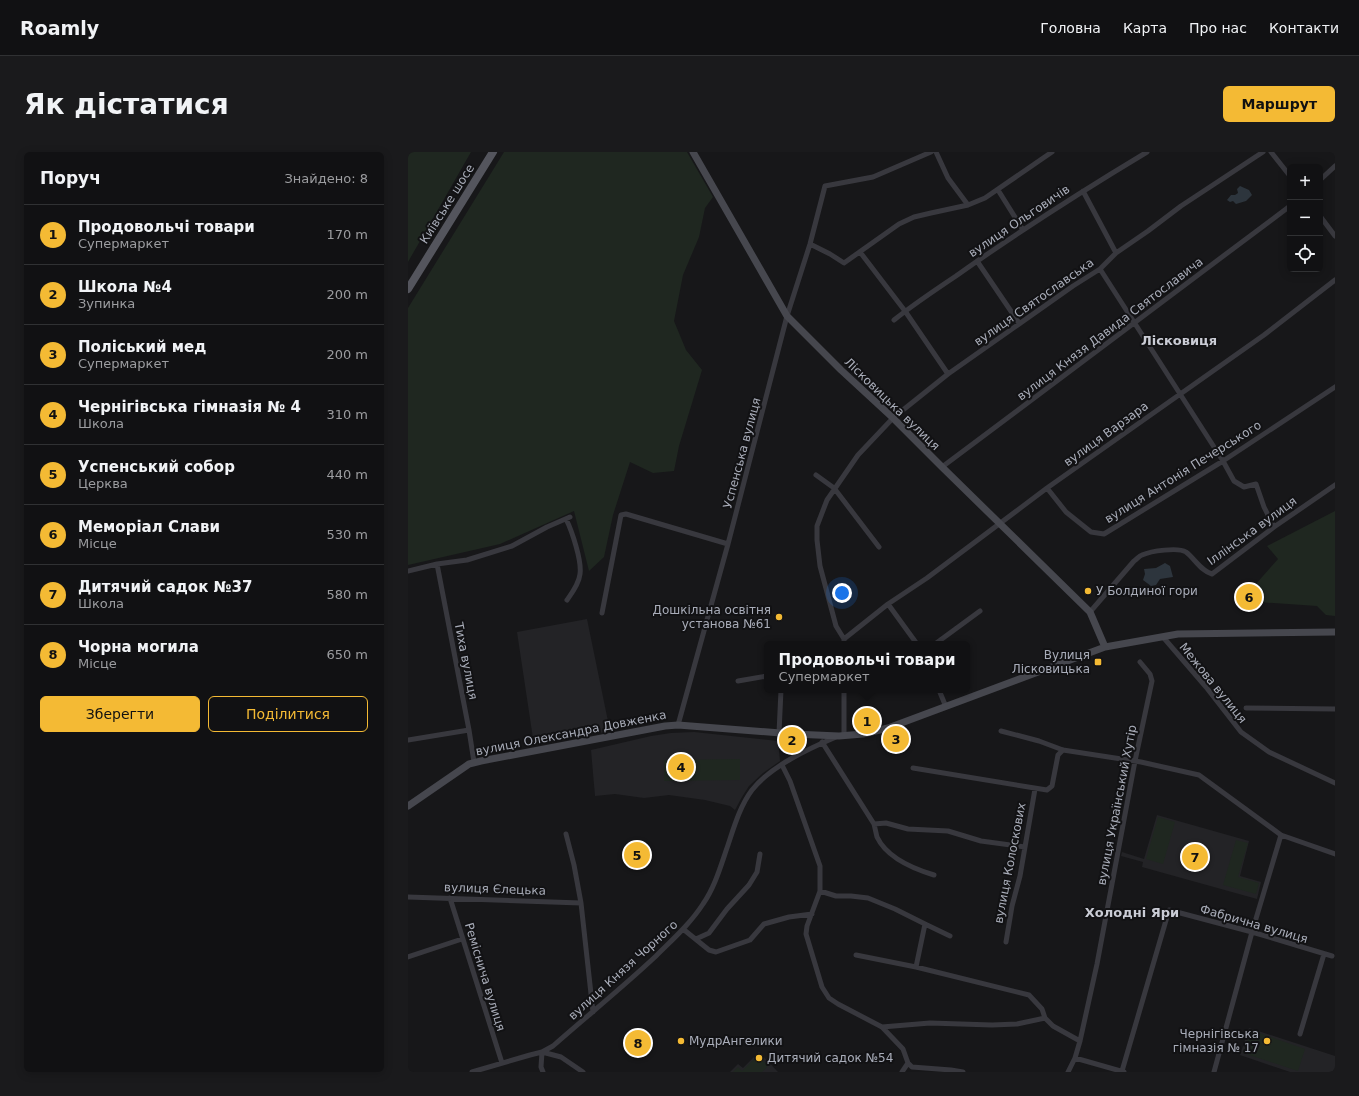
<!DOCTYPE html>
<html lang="uk">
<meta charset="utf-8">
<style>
:root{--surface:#111113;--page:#1a1a1c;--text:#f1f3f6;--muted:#9c9da0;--line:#303133;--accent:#f4ba34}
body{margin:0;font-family:"DejaVu Sans",sans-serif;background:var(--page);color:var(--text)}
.controls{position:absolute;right:12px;top:12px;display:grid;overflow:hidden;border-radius:6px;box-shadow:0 2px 10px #0003}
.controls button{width:36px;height:36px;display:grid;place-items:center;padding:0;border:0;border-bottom:1px solid var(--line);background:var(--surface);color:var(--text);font:20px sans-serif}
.you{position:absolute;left:434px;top:441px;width:14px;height:14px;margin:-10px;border:3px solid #fff;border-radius:50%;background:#1a73e8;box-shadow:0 0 0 6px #1a73e833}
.badge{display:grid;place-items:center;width:26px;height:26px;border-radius:50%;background:var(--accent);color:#111;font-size:13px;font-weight:700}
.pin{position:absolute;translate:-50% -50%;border:2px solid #fff;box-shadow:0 1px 4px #0006}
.popup{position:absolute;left:356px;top:489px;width:206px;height:52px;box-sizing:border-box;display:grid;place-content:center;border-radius:6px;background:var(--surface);filter:drop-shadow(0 1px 3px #0005);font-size:13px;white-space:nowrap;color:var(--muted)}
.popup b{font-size:15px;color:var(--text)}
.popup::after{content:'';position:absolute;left:50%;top:100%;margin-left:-8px;border:8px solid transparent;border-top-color:var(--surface)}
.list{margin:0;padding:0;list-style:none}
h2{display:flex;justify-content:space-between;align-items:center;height:52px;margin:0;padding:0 16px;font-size:17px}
h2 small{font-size:13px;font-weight:400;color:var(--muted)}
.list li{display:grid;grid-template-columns:26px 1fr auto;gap:12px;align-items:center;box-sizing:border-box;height:60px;padding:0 16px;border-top:1px solid var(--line)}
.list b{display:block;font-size:15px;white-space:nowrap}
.list p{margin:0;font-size:13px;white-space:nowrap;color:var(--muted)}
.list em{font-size:13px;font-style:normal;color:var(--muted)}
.actions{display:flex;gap:8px;padding:12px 16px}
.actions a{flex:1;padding:9px 0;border:1px solid var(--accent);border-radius:6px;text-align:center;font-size:14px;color:var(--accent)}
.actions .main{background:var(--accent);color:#111}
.icon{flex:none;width:22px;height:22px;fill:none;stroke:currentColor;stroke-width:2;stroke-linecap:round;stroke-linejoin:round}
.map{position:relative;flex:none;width:927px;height:920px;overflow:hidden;border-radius:6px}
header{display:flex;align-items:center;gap:24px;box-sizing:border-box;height:56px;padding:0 20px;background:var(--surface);border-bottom:1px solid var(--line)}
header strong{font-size:19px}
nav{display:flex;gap:22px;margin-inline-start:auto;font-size:14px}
.intro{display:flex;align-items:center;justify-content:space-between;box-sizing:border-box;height:96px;padding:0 24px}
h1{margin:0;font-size:28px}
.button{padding:10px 18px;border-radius:6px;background:var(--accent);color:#111;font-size:14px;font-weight:700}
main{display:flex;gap:24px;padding:0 24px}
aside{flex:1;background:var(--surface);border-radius:6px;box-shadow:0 2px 10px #0003}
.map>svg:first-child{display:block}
.built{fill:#232326}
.green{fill:#1f2720}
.water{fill:#2d353d}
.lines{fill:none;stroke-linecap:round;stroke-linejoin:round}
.minor{stroke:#38383e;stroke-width:5}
.secondary{stroke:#46474e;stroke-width:7}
.primary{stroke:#54555d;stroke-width:8}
.poi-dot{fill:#f4ba34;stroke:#121214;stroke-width:1.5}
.labels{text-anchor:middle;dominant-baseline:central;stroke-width:4;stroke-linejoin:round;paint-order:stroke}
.street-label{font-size:12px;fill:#a9adb9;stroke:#121214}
.poi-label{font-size:12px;fill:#a9adb9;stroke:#121214;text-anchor:start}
.neighbourhood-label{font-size:13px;font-weight:bold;fill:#caccd5;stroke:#121214}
</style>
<header>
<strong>Roamly</strong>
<nav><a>Головна</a><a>Карта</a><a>Про нас</a><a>Контакти</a></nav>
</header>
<div class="intro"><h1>Як дістатися</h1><a class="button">Маршрут</a></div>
<main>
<aside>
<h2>Поруч<small>Знайдено: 8</small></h2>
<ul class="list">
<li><span class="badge">1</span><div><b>Продовольчі товари</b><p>Супермаркет</p></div><em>170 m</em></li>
<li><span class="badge">2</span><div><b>Школа №4</b><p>Зупинка</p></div><em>200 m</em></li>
<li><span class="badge">3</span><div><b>Поліський мед</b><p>Супермаркет</p></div><em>200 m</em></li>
<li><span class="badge">4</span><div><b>Чернігівська гімназія № 4</b><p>Школа</p></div><em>310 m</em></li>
<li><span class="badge">5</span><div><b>Успенський собор</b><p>Церква</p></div><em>440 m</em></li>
<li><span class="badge">6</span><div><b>Меморіал Слави</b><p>Місце</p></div><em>530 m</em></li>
<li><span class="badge">7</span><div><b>Дитячий садок №37</b><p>Школа</p></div><em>580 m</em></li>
<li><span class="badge">8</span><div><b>Чорна могила</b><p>Місце</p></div><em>650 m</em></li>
</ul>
<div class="actions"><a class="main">Зберегти</a><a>Поділитися</a></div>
</aside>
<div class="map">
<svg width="927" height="920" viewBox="0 0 927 920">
<rect width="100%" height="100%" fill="#171719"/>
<path class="built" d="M179,467l23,112 -76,14 -17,-113z
M286,580l84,9 2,20 -17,12 -14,13 -7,11 -7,13 -5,-4 -25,-6 -36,-5 -25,3 -29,-4 -20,2 -4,-46 60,-14 20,-3z
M749,663l92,26 -9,35 21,6 -4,17 -115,-32 1,-5 -22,-6 1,-4 22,7z
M841,876l86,28v16h-45l-50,-17z
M351,900l19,20h-48l8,-8 5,4z"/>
<path class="green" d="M0,0h63l-63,110z
M96,0h183l26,45 -8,11 -6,29 -16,38 -9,46 12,29 16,20 -23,76 -5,25 -21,2 -23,-11 -17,53 -9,42 -15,14 -15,-60 -74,33 -92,21v-257z
M927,359v105l-9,-1 -9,-9 -59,-4 -3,-17 23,-26 -11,-13z
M332,607v21l-76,1v-21z
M750,665l17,5 -12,42 -17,-5z
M828,688l12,3 -10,34 21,6 -3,11 -33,-9z
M843,878l54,19 -7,22 -55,-18z
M350,903l10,11 -6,6h-29l5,-5 4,4z"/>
<path class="water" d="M832,34l9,4 3,5 -6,6 -10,3 -3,-3 -3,1 -3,-2 4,-5h4l3,-2 -1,-4z
M757,411l5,3 3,11 -13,2 -4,6 -5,1 -8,-6 2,-6 -1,-5 12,-1z"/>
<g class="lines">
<path class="minor" d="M528,0l12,26 20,27
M863,0l19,24
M912,28l15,-14
M590,38l25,40
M675,39l33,62
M912,64l15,20
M402,92l20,10 14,9 55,-39 15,-7 17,-4 37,-8 17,-7 67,-46
M452,100l45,59 43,63
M569,109l42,62
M692,117l123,192 11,20 10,6 12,-3 8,23 10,20
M486,168c20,-16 41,-30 62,-44 62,-44 126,-85 191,-124
M534,315l348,-261
M408,323l18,13 45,59
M639,336l19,24 25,20 13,2 119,-73 112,-74
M158,367c6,12 16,42 14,55 -1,10 -8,19 -13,26
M29,412l32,166 5,32
M0,419l29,-7 30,-4 45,-14 35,-19 23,-10
M480,452l29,40
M682,460l44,-51c3,-2 5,-5 8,-6 9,-4 36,-8 44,-3 9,7 15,19 26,22l62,-47 61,-42
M194,461l19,-98 5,-1 102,30
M755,485l43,50 35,45 28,20 66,31
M436,487l44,-35 39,-26 120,-90 217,-153 71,-55
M436,492v-5l-8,-13 -16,-60 -3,-26v-14l10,-26 31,-45 35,-37 55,-44 125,-88 27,-17 16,-16 32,-22 33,-25 82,-54
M527,492l45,-33
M330,529l29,-5
M436,538v46
M531,538l7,17
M838,556l89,1
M270,573l50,-181 59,-228 23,-72 15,-58 48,-9 58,-25
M593,579l38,10 24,9 78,12 58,13 82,60 54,19
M371,581l2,-43
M0,588l61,-10
M414,590l52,82c1,4 2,9 3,13 10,21 37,32 57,38
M374,613l8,16 30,85v25l-13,35 -1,8 16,53 7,11 9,6 44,23 21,22 5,14 4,4 39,3 12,2
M505,616l134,22 5,-4 6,-31 5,-5
M466,672l12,-1 22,6 40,2 33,10 44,6
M158,682l8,31 7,38 12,109
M412,739l16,5h15l17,2 27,11 30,15 -9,43
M0,745l173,6
M42,746l52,165
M517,772l25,12
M275,777l26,21 7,2 34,-12 14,-16 25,-7 23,-3
M288,787l13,-6 18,-24 22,-24 8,-13 3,-18
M598,790l6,-36 8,-30 15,-87
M448,803l60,12 113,28 13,14 3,9 8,8 27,15
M0,805l54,-18
M474,875l48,-4 62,2 25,-1 28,-6
M892,882l24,-80
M667,906l49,14
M714,919l47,-161 83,22 80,24
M64,920l58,-17 12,-3 11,-6c34,-30 70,-59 103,-90 17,-17 34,-32 47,-52 12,-17 18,-39 25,-59 6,-18 12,-39 24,-55 19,-24 56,-41 84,-53
M135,920l-2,-5 1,-15 19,5 22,15
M494,920l6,-9
M660,920l7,-14 5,-17 17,-77 38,-203 17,-80 -2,-7 -10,-12
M806,920l38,-140 29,-97"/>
<path class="secondary" d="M285,0l94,164 54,54 52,48 49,49 148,145 15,35
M0,654l61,-42 12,-3 184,-35 13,-1 115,9 46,2 24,-2 25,-6 217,-81 73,-13 157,-2"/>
<path class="primary" d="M0,137l85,-137"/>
</g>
<g class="poi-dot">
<circle cx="680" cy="439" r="4"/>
<circle cx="371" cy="465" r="4"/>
<rect x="686" y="506" width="8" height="8" rx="2"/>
<circle cx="273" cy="889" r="4"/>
<circle cx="859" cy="889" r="4"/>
<circle cx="351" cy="906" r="4"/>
</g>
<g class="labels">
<g class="street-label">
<text transform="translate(39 52) rotate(-58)">Київське шосе</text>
<text transform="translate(611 69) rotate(-34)">вулиця Ольговичів</text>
<text transform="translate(626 150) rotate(-35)">вулиця Святославська</text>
<text transform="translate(702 177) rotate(-37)">вулиця Князя Давида Святославича</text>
<text transform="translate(484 252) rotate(44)">Лісковицька вулиця</text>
<text transform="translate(698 282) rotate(-36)">вулиця Варзара</text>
<text transform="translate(334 301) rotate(-75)">Успенська вулиця</text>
<text transform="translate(775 320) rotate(-32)">вулиця Антонія Печерського</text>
<text transform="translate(844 379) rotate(-36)">Іллінська вулиця</text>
<text transform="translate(58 509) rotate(79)">Тиха вулиця</text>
<text transform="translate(805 531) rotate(51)">Межова вулиця</text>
<text transform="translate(163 581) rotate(-11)">вулиця Олександра Довженка</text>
<text transform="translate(709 653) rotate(-79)">вулиця Український Хутір</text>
<text transform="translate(602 711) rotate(-79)">вулиця Колоскових</text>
<text transform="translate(87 737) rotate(2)">вулиця Єлецька</text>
<text transform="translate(846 772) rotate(16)">Фабрична вулиця</text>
<text transform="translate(215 818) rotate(-42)">вулиця Князя Чорного</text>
<text transform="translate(77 825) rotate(73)">Реміснича вулиця</text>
</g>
<g class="poi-label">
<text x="688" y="439">У Болдиної гори</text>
<text x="363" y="458" text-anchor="end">Дошкільна освітня<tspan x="363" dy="14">установа №61</tspan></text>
<text x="682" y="503" text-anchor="end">Вулиця<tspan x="682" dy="14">Лісковицька</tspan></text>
<text x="851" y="882" text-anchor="end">Чернігівська<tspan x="851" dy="14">гімназія № 17</tspan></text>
<text x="281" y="889">МудрАнгелики</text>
<text x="359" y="906">Дитячий садок №54</text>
</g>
<g class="neighbourhood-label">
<text x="771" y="188">Лісковиця</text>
<text x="724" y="760">Холодні Яри</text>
</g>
</g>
</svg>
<div class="controls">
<button>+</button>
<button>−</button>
<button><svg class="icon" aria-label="locate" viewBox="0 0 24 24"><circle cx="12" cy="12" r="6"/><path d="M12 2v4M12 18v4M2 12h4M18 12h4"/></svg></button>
</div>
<div class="you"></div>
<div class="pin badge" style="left:459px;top:569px">1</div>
<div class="popup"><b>Продовольчі товари</b>Супермаркет</div>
<div class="pin badge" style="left:384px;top:588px">2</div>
<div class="pin badge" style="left:488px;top:587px">3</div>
<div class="pin badge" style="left:273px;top:615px">4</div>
<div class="pin badge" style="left:229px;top:703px">5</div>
<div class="pin badge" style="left:841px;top:445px">6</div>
<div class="pin badge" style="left:787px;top:705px">7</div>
<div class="pin badge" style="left:230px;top:891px">8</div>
</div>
</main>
